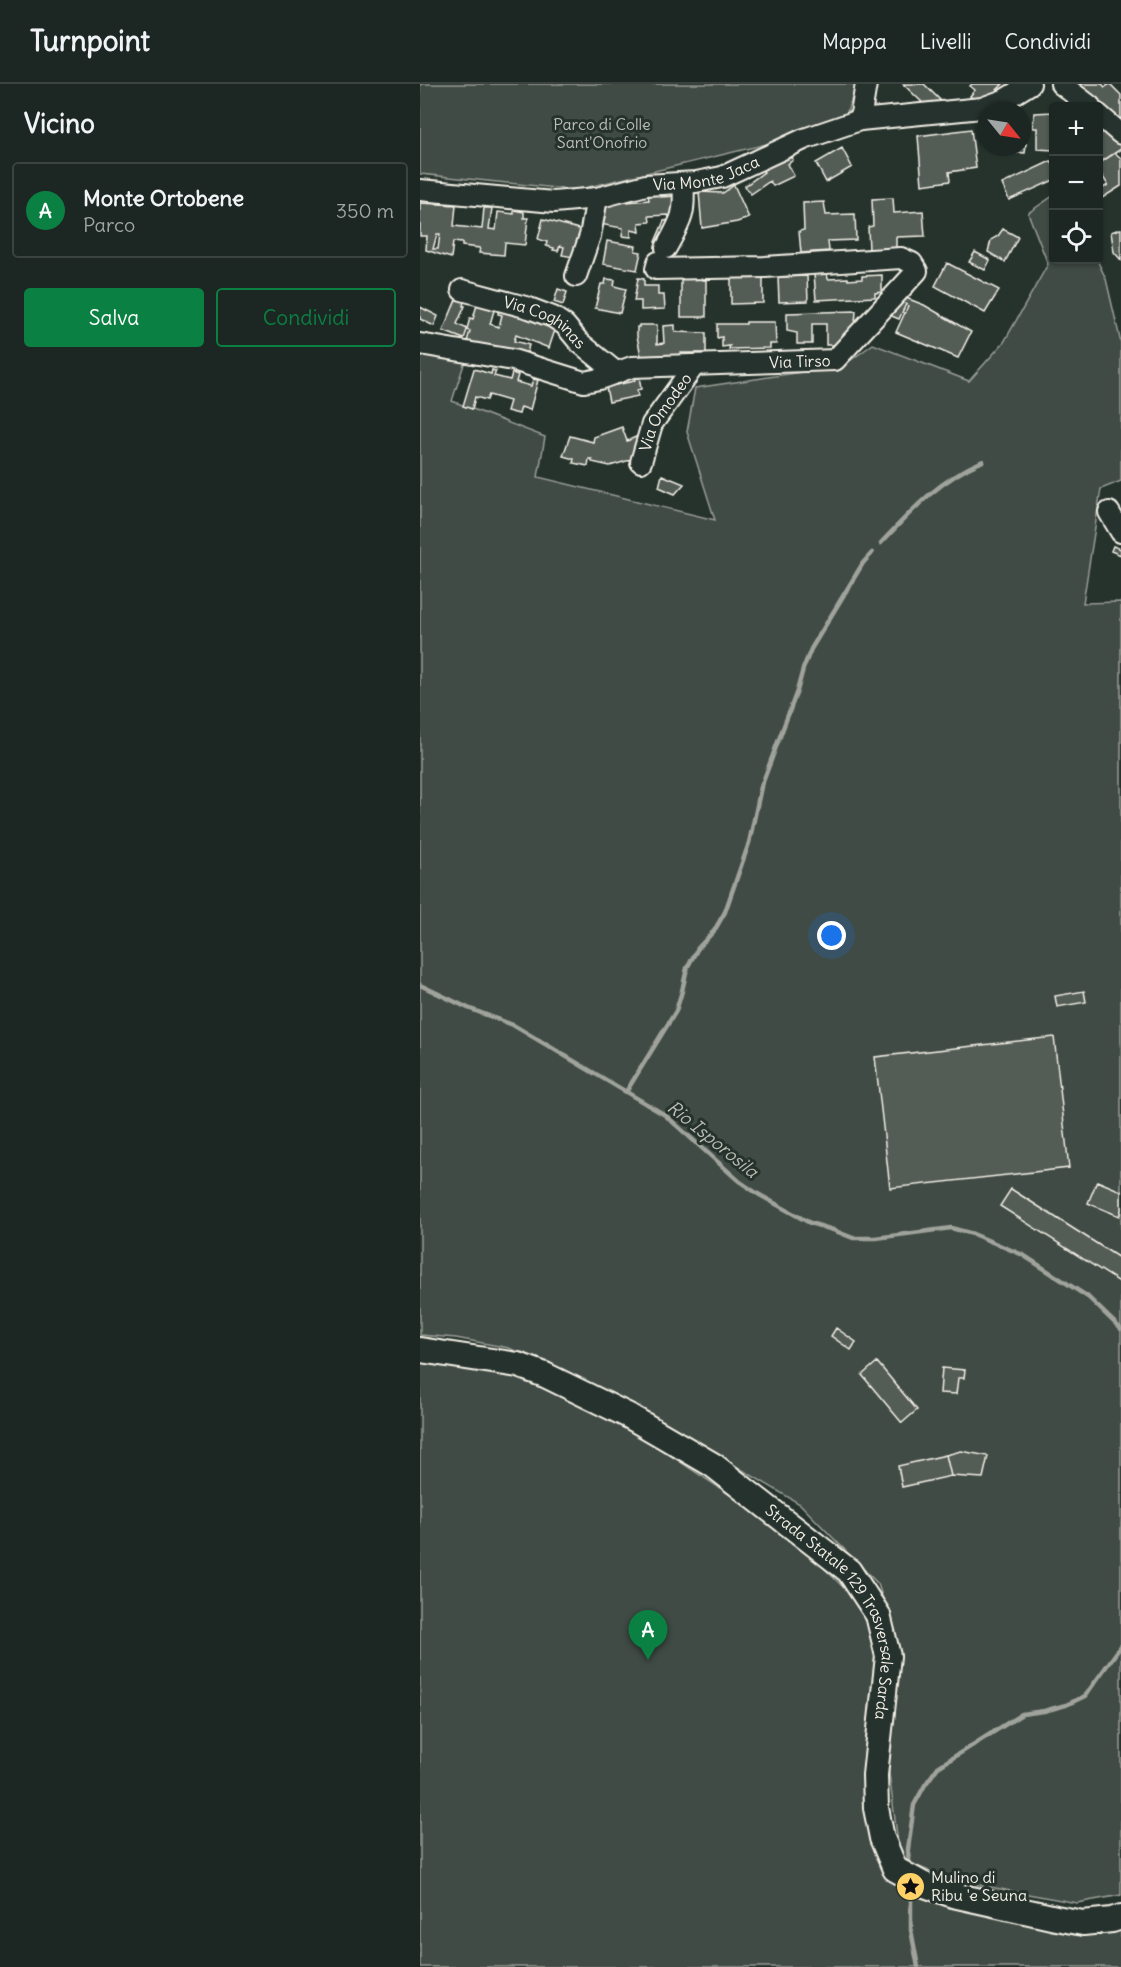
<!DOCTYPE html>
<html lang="it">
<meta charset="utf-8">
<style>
:root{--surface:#1c2622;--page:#29322f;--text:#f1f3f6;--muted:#a0a5a5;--line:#3a4340;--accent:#0b8043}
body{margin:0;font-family:Delius,sans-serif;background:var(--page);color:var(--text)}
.controls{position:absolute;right:18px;top:18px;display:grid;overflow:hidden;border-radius:6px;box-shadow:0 2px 4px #0004}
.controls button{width:54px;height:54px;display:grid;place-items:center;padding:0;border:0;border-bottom:2px solid var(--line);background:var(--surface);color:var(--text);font:30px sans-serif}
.compass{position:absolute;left:557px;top:18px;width:54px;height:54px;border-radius:50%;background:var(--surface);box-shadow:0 2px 4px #0004;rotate:120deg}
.you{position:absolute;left:412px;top:852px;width:21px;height:21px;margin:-15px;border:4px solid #fff;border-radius:50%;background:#1a73e8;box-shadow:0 0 0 9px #1a73e833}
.badge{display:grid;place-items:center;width:39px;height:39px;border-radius:50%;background:var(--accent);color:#fff;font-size:20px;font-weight:700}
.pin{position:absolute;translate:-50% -50px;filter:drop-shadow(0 2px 3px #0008)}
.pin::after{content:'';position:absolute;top:32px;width:21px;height:18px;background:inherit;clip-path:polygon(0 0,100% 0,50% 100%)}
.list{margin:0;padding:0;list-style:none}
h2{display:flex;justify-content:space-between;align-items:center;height:78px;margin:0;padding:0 24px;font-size:26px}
h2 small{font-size:20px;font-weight:400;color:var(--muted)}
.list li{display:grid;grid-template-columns:39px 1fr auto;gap:18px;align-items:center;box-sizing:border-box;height:96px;margin:0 12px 12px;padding:0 12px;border:2px solid var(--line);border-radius:6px}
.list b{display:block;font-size:22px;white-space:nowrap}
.list p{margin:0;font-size:20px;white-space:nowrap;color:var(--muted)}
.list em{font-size:20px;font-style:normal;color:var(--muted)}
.actions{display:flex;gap:12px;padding:18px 24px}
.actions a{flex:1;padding:14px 0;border:2px solid var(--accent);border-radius:6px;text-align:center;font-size:21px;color:var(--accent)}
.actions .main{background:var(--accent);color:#fff}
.icon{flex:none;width:33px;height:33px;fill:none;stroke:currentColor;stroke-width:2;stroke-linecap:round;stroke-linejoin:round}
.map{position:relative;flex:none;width:701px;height:1883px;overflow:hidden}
header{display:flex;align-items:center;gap:36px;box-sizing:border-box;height:84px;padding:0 30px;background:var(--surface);border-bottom:2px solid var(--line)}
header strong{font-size:28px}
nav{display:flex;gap:33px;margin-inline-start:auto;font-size:21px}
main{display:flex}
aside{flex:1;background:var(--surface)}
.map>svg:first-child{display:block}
.green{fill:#414b45;stroke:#9a9e96;stroke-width:1.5}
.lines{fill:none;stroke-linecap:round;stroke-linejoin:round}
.stream{stroke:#9fa39b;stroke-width:4.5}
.building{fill:#525c55;stroke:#f4f1e8;stroke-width:1.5;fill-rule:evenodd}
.minor-casing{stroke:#f4f1e8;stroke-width:24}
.major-casing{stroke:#f4f1e8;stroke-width:28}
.minor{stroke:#26332d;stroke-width:20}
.major{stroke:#26332d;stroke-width:24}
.labels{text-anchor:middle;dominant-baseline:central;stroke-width:6;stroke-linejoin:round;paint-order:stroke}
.park-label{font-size:16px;fill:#bebfb7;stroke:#26332d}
.street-label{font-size:16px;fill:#f4f1e8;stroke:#26332d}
.poi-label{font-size:16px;fill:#f4f1e8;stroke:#26332d;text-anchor:start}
.water-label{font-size:18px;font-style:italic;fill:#bcbdb5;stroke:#26332d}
</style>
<header>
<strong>Turnpoint</strong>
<nav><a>Mappa</a><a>Livelli</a><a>Condividi</a></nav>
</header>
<main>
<aside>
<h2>Vicino<small></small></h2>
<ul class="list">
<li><span class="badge">A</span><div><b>Monte Ortobene</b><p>Parco</p></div><em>350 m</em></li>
</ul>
<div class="actions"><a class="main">Salva</a><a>Condividi</a></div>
</aside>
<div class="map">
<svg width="701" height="1883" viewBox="0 0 701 1883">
<rect width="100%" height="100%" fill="#26332d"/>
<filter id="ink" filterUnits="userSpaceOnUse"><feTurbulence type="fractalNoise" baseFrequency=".0167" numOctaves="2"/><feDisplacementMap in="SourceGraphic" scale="12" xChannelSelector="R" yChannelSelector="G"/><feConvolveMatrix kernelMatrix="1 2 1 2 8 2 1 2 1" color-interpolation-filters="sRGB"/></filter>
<g filter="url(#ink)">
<path class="green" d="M0,0h437l-15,42 -266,64 -156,-16z
M633,112l1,64h43l9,19 15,64v138l-20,8 -18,114 38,-1v1293l-44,8 -126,-23 -51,-21 -14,-110 14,-98 -22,-67 -78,-80 -165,-98 -126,-58 -53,-10 -36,-3v-981l46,4 -14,43 93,36 -7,40 177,43 -28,-88 8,-44 148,-22 30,-22 96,37 35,-39 44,-78 -20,-51z
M0,1275l106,20 47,20 79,44 101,67 68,55 26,26 21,28 5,20 4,41 -10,104 32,90 222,49v44h-701z"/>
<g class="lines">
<path class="stream" d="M461,459c32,-34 58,-63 102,-82
M0,901l48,23 45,17 152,90 74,66 19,13 52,29 23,7 20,8h23l75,-10 22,6 50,21 65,42 33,32
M206,1008l50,-81 6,-20 5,-23 11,-20 16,-17 11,-19 24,-69 12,-56 36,-96 6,-22 8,-20 52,-86 9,-10
M489,1785l-1,-20 6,-44 11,-20 13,-18 84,-53 22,-3 22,-6 19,-9 36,-50
M491,1802v44l7,37"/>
</g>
<path class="building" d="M483,0h21l21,21 -18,2z
M552,0h31l-17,17 -10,1 -6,-6 5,-6 -5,-4z
M654,0h28l3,3 5,-3 11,11v33z
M634,28v38l-17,-1v-21h-4l1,-15z
M678,39l23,21v5l-23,15z
M551,45l5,39 -27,4 1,9 -28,4 -4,-49z
M602,57l1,3h3l-1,9 -17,-1 -5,-5h19z
M422,64l10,19 -26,15 -10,-19z
M371,68l2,8 -5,4 6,12 -21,10 -3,-5 -19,13 -6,-8 19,-14 -4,-5z
M695,69l6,5v28l-22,14 -1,-9 10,-6 -10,-16v-5z
M631,77l3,5v14l-45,20 -7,-16z
M314,101l15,33 -12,4 -35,6 -3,-36 24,1z
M239,109l1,4 19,-1 -14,48 -10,-2 9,-21 6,-1 -2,-5 -19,1 1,6 -11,1 1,9 -9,-2v7l-9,-1 1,-8 -24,-4 4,-20 46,-4 -1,-5z
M473,114l1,15 29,-2 2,25 -29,1v11l-27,2 -1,-23 5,-1 -1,-27z
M404,118l2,13 29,-1 1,26 -28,1 1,10 -28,2 -2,-22 5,-1 -1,-27z
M0,119l36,2 -2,21 28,3 2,-21h8l-3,21 7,1 2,-18 16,2v-4l10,2v6h4l-3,27 -20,-2 -1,12 -25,-2 1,-5 -18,-2v-3l-9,-1 -2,16 -25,-8 1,-14h-7zM17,150h3l-2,15h-5z
M123,135l43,12 -7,27 -17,-3 2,-8 -4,-1 -2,5 -5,-1 1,-2 -8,-2 1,-4 -9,-3z
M583,145l15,8 -13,25 -17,-10 3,-12 7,-4z
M700,145h1v31l-7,-8 -3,-20z
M187,157l29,5 -1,5 6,1 -4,18 -34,-6z
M555,168l15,8 -5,10 -16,-8z
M527,179l52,27 -14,23 -50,-27z
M311,188l32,1v30l-32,1z
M261,189l21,2 1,5h3v37h-25z
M394,189h13l1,6 20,-1v2l14,-1v-3l20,-1v17l-7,1v4l-59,3z
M387,192l1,25 -29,1 -1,-25z
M218,194l6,1v7h14v9h6l1,14 -24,1v-9h-7z
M186,195l9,1 -1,6 12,3 -6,24 -25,-5 6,-24h4z
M138,205l9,3 -4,13 -9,-3z
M38,211l7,2 -2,9h2l-8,18 10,5 3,-11 3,1 5,-18 17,6 -5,17 9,3 3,-12 -4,-1 1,-6 57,19 -7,21 -33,-13 -2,6 15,4 -4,14 -59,-14 4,-14 -3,-1 -3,9 -21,-8z
M486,214l18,7 47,27 -13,26 -62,-26 12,-26 -2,-2 -7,15 -10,-4z
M0,223l18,9 -4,10 -14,-7z
M436,227l-1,13 -15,21h-14v-21h-14v20h-15v-11l-10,-2v-18z
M326,238h29l1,22h-6v4l-41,1 1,-3 -8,1v-10l-5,1v-14h29z
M219,241h18v19l7,-1 -1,-17 12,-1v7l31,1v20h-25v3l-29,4v-4h-11l-4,-20v-9h2z
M54,285l17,5 1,-4 4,1 -2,5 16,4 2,-7 6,2 -2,7 15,4 2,-7 5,1 -8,30 -9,-3 -2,7 -12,-3 3,-10 -21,-6 -2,5 -12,-3 -3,12 -9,-3z
M219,292l2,13 -4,1 1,6 -29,6 -3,-15 29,-6 -1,-4z
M202,343l5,14 13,-6 -3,23 -27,8 -18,-4v-3h-3l-1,7 -15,-3 1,-4 -11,-3 7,-20 23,6 1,-5z
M242,391l22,9 -9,10 -16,-7z
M693,462l8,3v6l-10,-4z
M664,907l2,11 -29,5 -2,-11z
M634,953l15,131 -179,20 -15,-131z
M677,1097l24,10v19l-2,6 -31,-13z
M591,1105l110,70v24l-121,-77z
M416,1244l20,14 -5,8 -20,-14z
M457,1278l40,48 -15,13 -40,-48z
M522,1284l23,2 -1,8h-6l-2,16 -16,-1z
M541,1367l27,5 -5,22 -32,-2 -5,-21z
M526,1371l5,21 -49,11 -4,-21z"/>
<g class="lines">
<defs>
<g id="minor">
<path d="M641,0l29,22"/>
<path d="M678,30l23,20"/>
<path d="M440,36l6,-36"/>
<path id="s1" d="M0,106l134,12 43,-4 49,-13 50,-3 26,-5 82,-38 56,-19 122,-12 22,-8 26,-16"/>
<path d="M246,164c15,-27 20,-34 17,-65"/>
<path d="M156,192l14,-40 7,-38"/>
<path id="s2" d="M42,206l67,18 24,9 12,8 14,17 38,31"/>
<path id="s3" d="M0,260l93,16 71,22 15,-3 33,-12 203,-7 82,-89 -5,-8 -11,-5 -136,9 -109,2 2,-7"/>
<path id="s4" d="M221,378l11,-38 42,-58"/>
<path d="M689,428l12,20"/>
</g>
<g id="major">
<path id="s5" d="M0,1266l98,15 27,10 84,41 84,49 136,106 29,44 10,41 -13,119 1,33 6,30 13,31 27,15 31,11 103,23 27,5 29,-3 9,-3"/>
</g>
</defs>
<use href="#minor" class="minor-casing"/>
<use href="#major" class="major-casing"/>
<use href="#minor" class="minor"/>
<use href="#major" class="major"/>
</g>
</g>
<defs>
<symbol id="sight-disc" viewBox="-11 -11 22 22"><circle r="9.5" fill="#ffd166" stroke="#26332d"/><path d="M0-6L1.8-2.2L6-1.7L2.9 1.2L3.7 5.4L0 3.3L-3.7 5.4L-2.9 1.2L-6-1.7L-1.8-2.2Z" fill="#111"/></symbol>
</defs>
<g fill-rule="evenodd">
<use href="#sight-disc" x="474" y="1786" width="33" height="33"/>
</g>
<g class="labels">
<g class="park-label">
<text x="182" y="40">Parco di Colle<tspan x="182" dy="18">Sant'Onofrio</tspan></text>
</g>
<g class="street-label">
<text stroke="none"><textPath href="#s1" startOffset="290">Via Monte Jaca</textPath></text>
<text stroke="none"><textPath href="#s2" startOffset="90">Via Coghinas</textPath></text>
<text stroke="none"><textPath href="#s3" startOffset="387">Via Tirso</textPath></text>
<text stroke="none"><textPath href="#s4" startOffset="56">Via Omodeo</textPath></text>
<text stroke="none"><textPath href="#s5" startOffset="519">Strada Statale 129 Trasversale Sarda</textPath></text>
</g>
<g class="poi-label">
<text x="511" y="1793">Mulino di<tspan x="511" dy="18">Ribu 'e Seuna</tspan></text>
</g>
<g class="water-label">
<text transform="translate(293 1055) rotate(39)">Rio Isporosila</text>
</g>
</g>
</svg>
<div class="controls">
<button>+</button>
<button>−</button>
<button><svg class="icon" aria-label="locate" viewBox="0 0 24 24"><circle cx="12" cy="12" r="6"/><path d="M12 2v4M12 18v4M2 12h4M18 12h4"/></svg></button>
</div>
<svg class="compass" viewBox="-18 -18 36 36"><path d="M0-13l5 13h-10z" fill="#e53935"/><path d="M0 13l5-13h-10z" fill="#a0a5a5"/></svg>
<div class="you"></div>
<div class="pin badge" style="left:228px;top:1576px">A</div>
</div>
</main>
